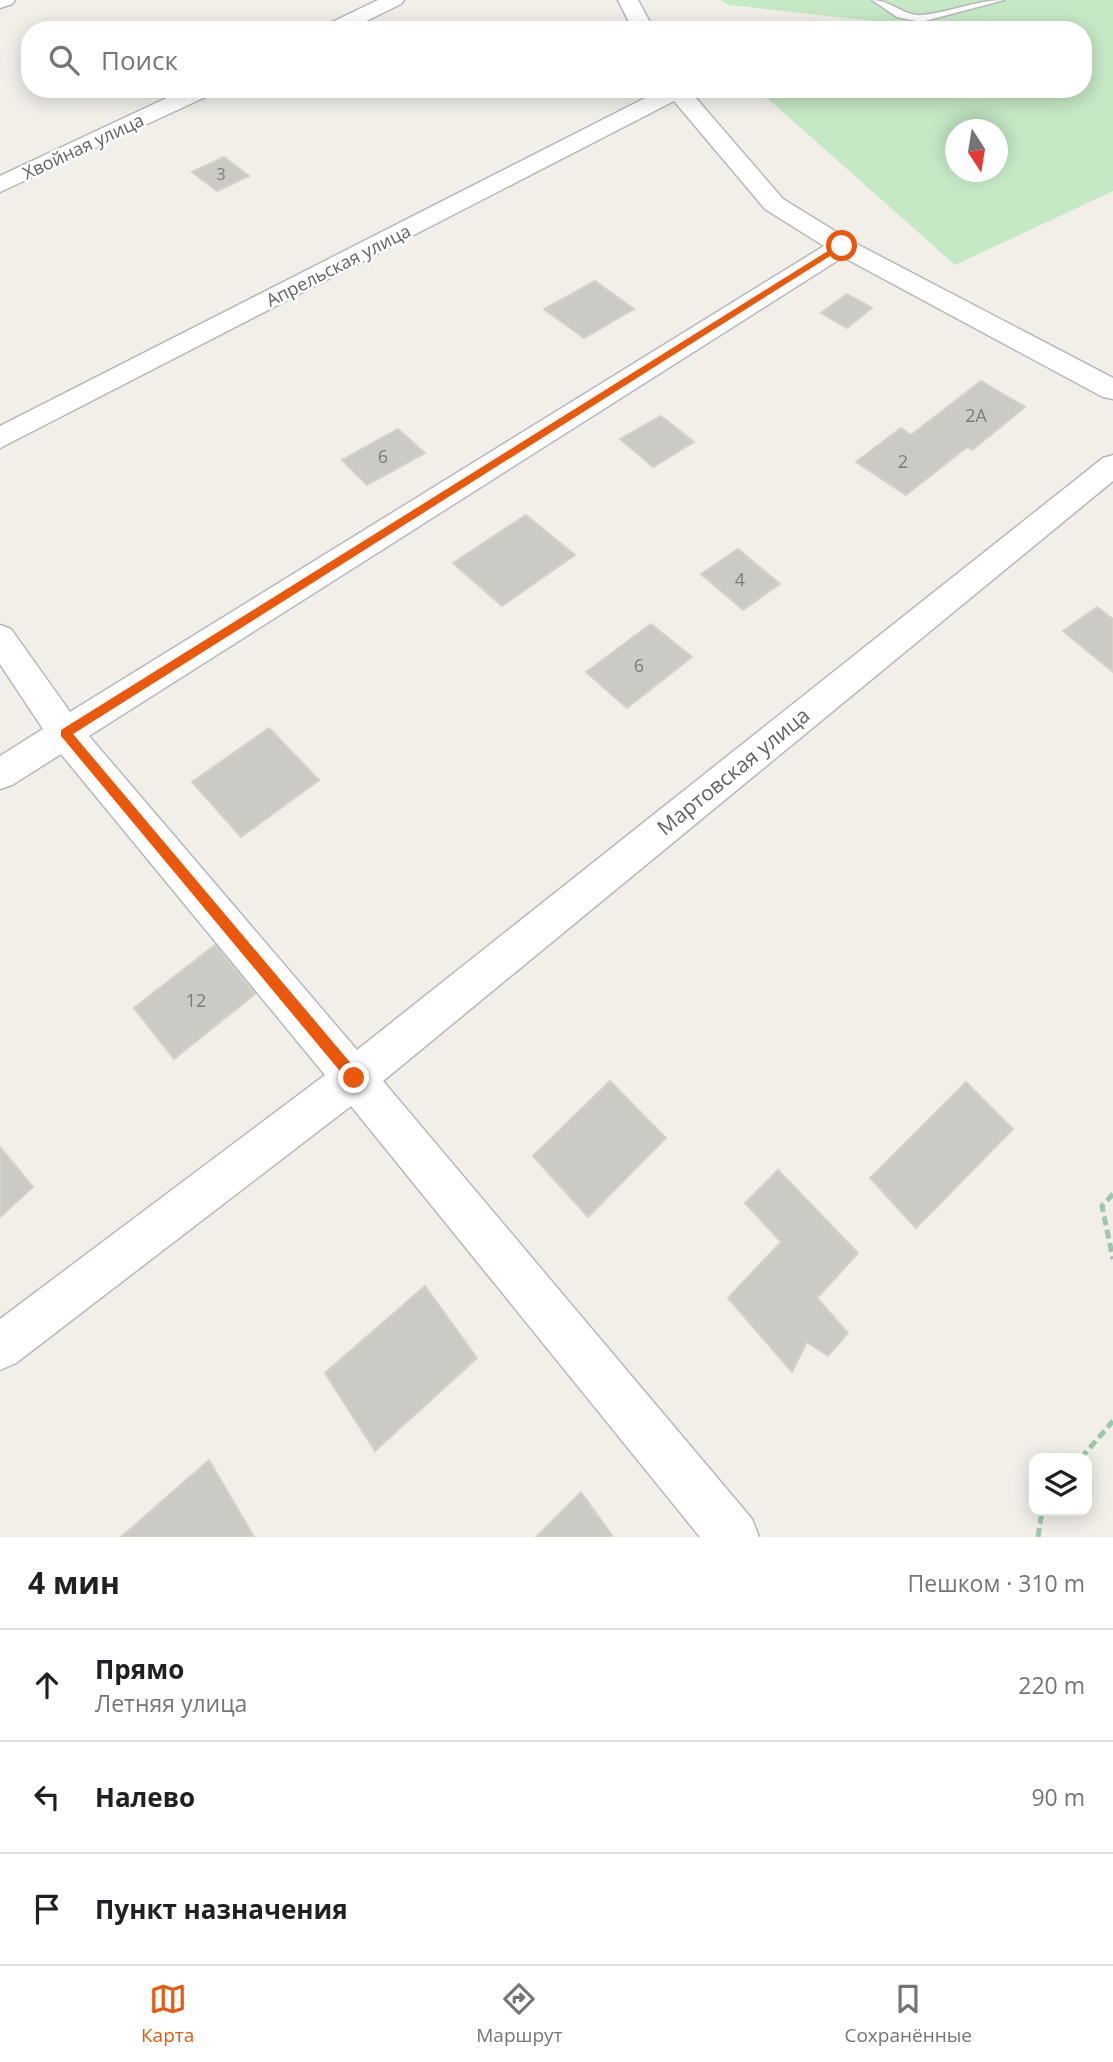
<!DOCTYPE html>
<html lang="ru">
<meta charset="utf-8">
<style>
:root{--surface:#fff;--page:#f2f2f2;--text:#202124;--muted:#757577;--line:#e0e0e0;--accent:#ea580c}
body{margin:0;font-family:"Open Sans",sans-serif;background:var(--page);color:var(--text)}
.controls{position:absolute;right:21px;bottom:21px;display:grid;overflow:hidden;border-radius:14px;box-shadow:0 4px 18px #0003}
.controls button{width:63px;height:63px;display:grid;place-items:center;padding:0;border:0;border-bottom:2px solid var(--line);background:var(--surface);color:var(--text);font:35px sans-serif}
.compass{position:absolute;left:945px;top:119px;width:63px;height:63px;border-radius:50%;background:var(--surface);box-shadow:0 4px 18px #0003;rotate:168deg}
.stop{position:absolute;width:21px;height:21px;margin:-16px;border:5px solid #ea580c;border-radius:50%;background:#fff}
.stop.end{background:#ea580c;border-color:#fff;box-shadow:0 2px 7px #0008}
.list{margin:0;padding:0;list-style:none}
h2{display:flex;justify-content:space-between;align-items:center;height:91px;margin:0;padding:0 28px;font-size:30px}
h2 small{font-size:23px;font-weight:400;color:var(--muted)}
.list li{display:grid;grid-template-columns:46px 1fr auto;gap:21px;align-items:center;box-sizing:border-box;height:112px;padding:0 28px;border-top:2px solid var(--line)}
.list b{display:block;font-size:26px;white-space:nowrap}
.list p{margin:0;font-size:23px;white-space:nowrap;color:var(--muted)}
.list em{font-size:23px;font-style:normal;color:var(--muted)}
.icon{flex:none;width:38px;height:38px;fill:none;stroke:currentColor;stroke-width:2;stroke-linecap:round;stroke-linejoin:round}
.map{position:relative;flex:none;width:1113px;height:1537px;overflow:hidden}
.search{position:absolute;background:var(--surface);box-shadow:0 4px 18px #0003;left:21px;right:21px;top:21px;height:77px;display:flex;align-items:center;gap:18px;box-sizing:border-box;padding:0 24px;border-radius:28px;color:var(--muted);font-size:26px}
.sheet{height:427px;background:var(--surface)}
nav{display:flex;justify-content:space-around;align-items:center;box-sizing:border-box;height:98px;border-top:2px solid var(--line);background:var(--surface);font-size:19px;color:var(--muted)}
nav a{display:grid;justify-items:center;gap:4px}
nav .on{color:var(--accent)}
.map>svg:first-child{display:block}
.green{fill:#c5e8c5;fill-rule:evenodd}
.building{fill:#cccac5;stroke:#d6d1c6;stroke-width:2}
.lines{fill:none;stroke-linecap:round;stroke-linejoin:round}
.service-casing{stroke:#b5b8bc;stroke-width:3}
.minor-casing{stroke:#b5b8bc;stroke-width:3}
.path{stroke:#9cc7a9;stroke-width:5;stroke-dasharray:9 4.5;stroke-linecap:butt}
.service{fill:#fff;fill-rule:evenodd}
.minor{fill:#fff;fill-rule:evenodd}
.route{fill:#ea580c}
.labels{text-anchor:middle;dominant-baseline:central;stroke-width:5;stroke-linejoin:round;paint-order:stroke}
.far-number-label{font-size:16px;fill:#7a7d7f}
.far-street-label{font-size:18px;fill:#5f6368;stroke:#fff}
.number-label{font-size:18px;fill:#7a7d7f}
.street-label{font-size:21px;fill:#5f6368;stroke:#fff}
</style>
<div class="map">
<svg width="1113" height="1537" viewBox="0 0 1113 1537">
<rect width="100%" height="100%" fill="#f1efe8"/>
<path class="green" d="M720,0h393v191l-158,74 -198,-176h326v-59h-128l-226,-25zM956,130h42v42h-42z"/>
<path class="building" d="M224,157l25,19 -32,15 -25,-19z
M595,281l39,28 -50,29 -40,-29z
M847,294l25,14 -25,20 -26,-15z
M981,381l44,26 -53,43 -5,-3 -61,48 -50,-33 45,-34 10,7z
M661,416l33,26 -41,25 -33,-28z
M398,429l27,24 -58,32 -25,-25z
M526,515l49,40 -73,51 -49,-43z
M738,549l42,35 -37,26 -42,-36z
M1097,607l16,12v53l-50,-41z
M651,624l41,33 -65,51 -41,-36z
M269,728l50,52 -78,57 -49,-55z
M215,945l40,49 -81,65 -40,-51z
M610,1081l56,57 -78,79 -55,-61z
M966,1082l47,47 -97,99 -46,-50z
M0,1147l33,40 -33,30z
M778,1170l80,83 -41,45 31,35 -20,23 -21,-14 -15,30 -64,-74 53,-56 -36,-39z
M425,1286l52,72 -102,93 -50,-78z
M209,1460l45,77h-133z
M581,1492l32,45h-77z"/>
<g class="lines">
<defs>
<path id="service" d="M872,0c19,0 32,17 51,15 28,-3 53,-15 81,-15l-83,22 -24,-5z"/>
<path id="minor" d="M0,0h15l-3,4 -12,4z
M378,0h26l-3,4 -53,26h-27l3,-4z
M618,0h20l16,30h-21z
M186,89h29l-3,5 -212,98v-16z
M663,89h25l95,110 68,42 262,137v21l-10,-2 -260,-140 -754,479 268,314 746,-592 10,-3v26l-730,600 369,438 7,18h-59l-349,-431 -335,257 -16,7v-51l325,-244 -264,-321 -49,31 -12,4v-33l43,-27 -43,-65v-39l11,4 59,83 754,-466 -59,-37 -91,-108 -674,347v-22z"/>
</defs>
<use href="#service" class="service-casing"/>
<use href="#minor" class="minor-casing"/>
<path class="path" d="M1113,1194l-11,12 11,53
M1081,1458l32,-37
M1038,1537l4,-26"/>
<use href="#service" class="service"/>
<use href="#minor" class="minor"/>
</g>
<path class="route" d="M839,244l7,2 -773,488 286,339v9h-10l-288,-346v-6z"/>
<g class="labels">
<g class="far-number-label">
<text x="221" y="174">3</text>
</g>
<g class="far-street-label">
<text transform="translate(83 146) rotate(-25)">Хвойная улица</text>
<text transform="translate(338 265) rotate(-27)">Апрельская улица</text>
</g>
<g class="number-label">
<text x="976" y="415">2А</text>
<text x="383" y="456">6</text>
<text x="903" y="461">2</text>
<text x="740" y="579">4</text>
<text x="639" y="665">6</text>
<text x="196" y="1000">12</text>
</g>
<g class="street-label">
<text transform="translate(733 771) rotate(-39)">Мартовская улица</text>
</g>
</g>
</svg>
<div class="controls">
<button><svg class="icon" aria-label="layers" viewBox="0 0 24 24"><path d="M12 4l9 5-9 5-9-5zM3 14l9 5 9-5"/></svg></button>
</div>
<svg class="compass" viewBox="-18 -18 36 36"><path d="M0-13l5 13h-10z" fill="#e53935"/><path d="M0 13l5-13h-10z" fill="#757577"/></svg>
<div class="stop" style="left:842px;top:246px"></div>
<div class="stop end" style="left:354px;top:1078px"></div>
<div class="search"><svg class="icon" aria-label="search" viewBox="0 0 24 24"><circle cx="10" cy="10" r="6"/><path d="M15 15l6 6"/></svg>Поиск</div>
</div>
<section class="sheet">
<h2>4 мин<small>Пешком · 310 m</small></h2>
<ul class="list">
<li><svg class="icon" aria-label="ahead" viewBox="0 0 24 24"><path d="M12 20V5M6 11l6-6 6 6"/></svg><div><b>Прямо</b><p>Летняя улица</p></div><em>220 m</em></li>
<li><svg class="icon" aria-label="left" viewBox="0 0 24 24"><path d="M17 20v-9H6M10 6l-5 5 5 5"/></svg><div><b>Налево</b></div><em>90 m</em></li>
<li><svg class="icon" aria-label="arrive" viewBox="0 0 24 24"><path d="M6 21V4h12l-3 4 3 4H6"/></svg><div><b>Пункт назначения</b></div></li>
</ul>
</section>
<nav>
<a class="on"><svg class="icon" aria-label="map" viewBox="0 0 24 24"><path d="M3 6l6-2 6 2 6-2v14l-6 2-6-2-6 2zM9 4v14M15 6v14"/></svg>Карта</a>
<a><svg class="icon" aria-label="directions" viewBox="0 0 24 24"><path d="M12 3l9 9-9 9-9-9zM9 14v-3h6M13 9l2 2-2 2"/></svg>Маршрут</a>
<a><svg class="icon" aria-label="saved" viewBox="0 0 24 24"><path d="M7 4h10v16l-5-4-5 4z"/></svg>Сохранённые</a>
</nav>
